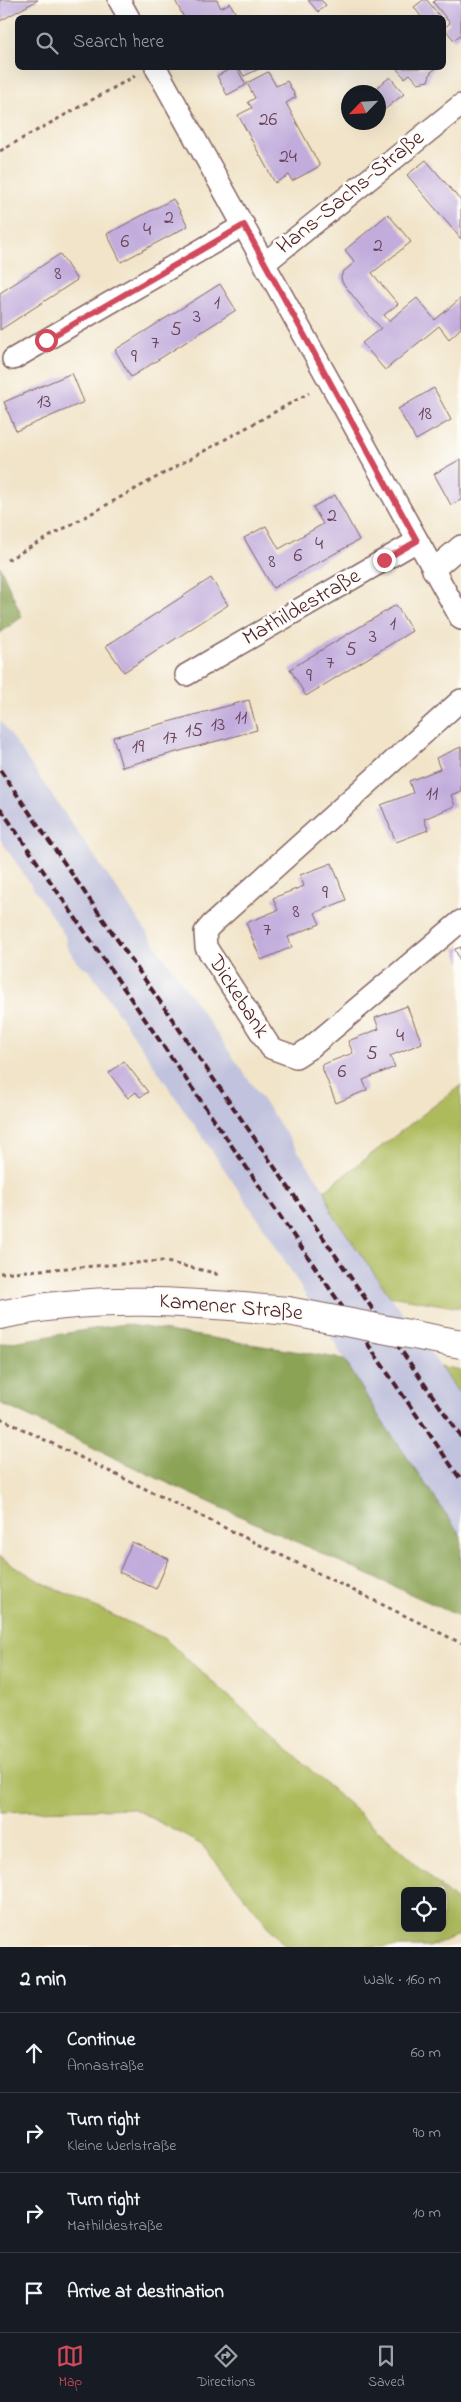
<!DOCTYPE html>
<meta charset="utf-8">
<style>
:root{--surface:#171b24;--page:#20242c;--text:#f1f3f6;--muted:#9ea1a6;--line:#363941;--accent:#d1495b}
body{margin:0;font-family:"Indie Flower",sans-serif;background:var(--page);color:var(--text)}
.controls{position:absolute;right:15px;bottom:15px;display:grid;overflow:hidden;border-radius:8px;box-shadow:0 5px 20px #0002}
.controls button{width:45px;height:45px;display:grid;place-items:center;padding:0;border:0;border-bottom:1px solid var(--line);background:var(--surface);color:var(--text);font:25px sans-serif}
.compass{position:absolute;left:341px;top:85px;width:45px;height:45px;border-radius:50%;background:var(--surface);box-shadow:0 5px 20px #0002;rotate:245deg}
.stop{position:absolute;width:15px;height:15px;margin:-11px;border:4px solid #d1495b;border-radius:50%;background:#fff}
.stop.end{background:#d1495b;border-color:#fff;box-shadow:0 1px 5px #0008}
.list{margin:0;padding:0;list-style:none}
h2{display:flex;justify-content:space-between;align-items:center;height:65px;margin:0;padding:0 20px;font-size:21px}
h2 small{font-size:16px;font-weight:400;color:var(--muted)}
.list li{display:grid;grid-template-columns:32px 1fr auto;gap:15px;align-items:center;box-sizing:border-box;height:80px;padding:0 20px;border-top:1px solid var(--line)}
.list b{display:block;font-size:19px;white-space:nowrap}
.list p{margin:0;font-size:16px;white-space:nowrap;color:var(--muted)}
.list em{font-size:16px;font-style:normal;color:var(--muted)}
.icon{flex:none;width:28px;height:28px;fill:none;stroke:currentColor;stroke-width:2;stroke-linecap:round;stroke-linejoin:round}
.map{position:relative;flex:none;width:461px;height:1947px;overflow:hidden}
.search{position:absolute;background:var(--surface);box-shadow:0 5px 20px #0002;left:15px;right:15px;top:15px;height:55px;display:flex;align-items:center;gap:12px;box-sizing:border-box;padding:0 18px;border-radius:8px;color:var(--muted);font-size:19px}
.sheet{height:385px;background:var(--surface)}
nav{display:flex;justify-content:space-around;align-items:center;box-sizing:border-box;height:70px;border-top:1px solid var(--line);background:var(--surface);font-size:14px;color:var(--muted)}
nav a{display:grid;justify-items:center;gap:2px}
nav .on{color:var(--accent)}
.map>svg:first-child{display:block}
.industrial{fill:#c1c2dd}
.green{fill:#aebb5d;stroke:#7c6d44;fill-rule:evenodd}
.forest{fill:#8aa354;stroke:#6a6140}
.building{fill:#c1acdc}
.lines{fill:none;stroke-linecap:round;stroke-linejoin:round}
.street-casing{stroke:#846462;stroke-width:24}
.secondary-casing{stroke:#846462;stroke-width:30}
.path{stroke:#846462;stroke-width:3;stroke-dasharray:4 4;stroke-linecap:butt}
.street{stroke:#fff;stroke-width:21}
.secondary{stroke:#fff;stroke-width:28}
.rail{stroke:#4a1f2b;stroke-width:4;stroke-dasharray:8 4;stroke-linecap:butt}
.secondary-bridge-casing{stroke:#846462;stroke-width:30;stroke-linecap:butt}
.secondary-bridge{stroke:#fff;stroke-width:28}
.route{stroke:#d1495b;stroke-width:6}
.labels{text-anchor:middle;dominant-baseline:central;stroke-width:5;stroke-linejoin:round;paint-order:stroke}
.number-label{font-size:20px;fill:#684257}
.street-label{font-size:22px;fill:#4a1f2b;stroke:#fdfcf7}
</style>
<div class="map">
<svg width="461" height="1947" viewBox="0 0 461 1947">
<rect width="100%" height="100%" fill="#fdfcf7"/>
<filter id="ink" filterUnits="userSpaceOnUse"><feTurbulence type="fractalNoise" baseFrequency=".02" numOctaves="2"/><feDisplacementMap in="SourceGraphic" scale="10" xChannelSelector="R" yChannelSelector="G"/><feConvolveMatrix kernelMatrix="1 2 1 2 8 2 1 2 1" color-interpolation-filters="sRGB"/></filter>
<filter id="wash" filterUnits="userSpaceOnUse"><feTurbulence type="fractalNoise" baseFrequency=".0096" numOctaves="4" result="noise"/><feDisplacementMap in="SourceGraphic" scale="20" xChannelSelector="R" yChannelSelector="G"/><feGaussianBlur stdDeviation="1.12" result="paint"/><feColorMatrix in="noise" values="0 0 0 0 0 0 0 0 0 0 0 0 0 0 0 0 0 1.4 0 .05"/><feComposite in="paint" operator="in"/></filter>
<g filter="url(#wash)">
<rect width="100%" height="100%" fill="#f1e4c9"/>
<path class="industrial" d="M0,720l325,470 7,23 129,183v140l-83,-121 -107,-177 -182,-268 -10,-6 -12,-17 -2,-11 -65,-97z"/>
<path class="green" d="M461,1085v223l-71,-12 -58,-83 -7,-23z
M440,1366l21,4v26z
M0,1557l39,24 126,58 296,266v29l-33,13h-139l-6,-3 -81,-99 -69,-37 -133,4zM405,1891h37v37h-37z"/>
<path class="forest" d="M0,566l22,51 -22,16z
M124,1324l220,35 34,56 83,121v81l-311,-142 -150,-72v-59z"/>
<g id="blocks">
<path class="building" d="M0,0h38l-38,21z
M175,0h42l4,8 9,-5 8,15h-54z
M308,0h13l5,5 -8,7z
M423,0h4l14,18h-19l-8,-11z
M436,0h25v34l-7,6 -10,-12 6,-5 -17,-21z
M232,68h5l9,17 -19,10 -10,-19z
M239,68h22l-17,8z
M396,68h41l-6,4 -3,9 -10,2 -8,-9 -5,4z
M268,72l8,14 11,-5 9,16 -10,6 34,63 -28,15 -3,-6 -14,8 -37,-68 14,-7 -4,-6 7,-4 -8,-15z
M390,77l14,17 -26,21v-23h-7z
M426,160l35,41v38l-54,-64z
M173,199l15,27 -67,36 -14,-28z
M388,214l23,28 -39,31 26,31 -14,11 5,6 28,-23 18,22 26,-22v30l-12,11 -10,-13 -54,44 -23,-27 19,-15 -17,-18 -22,-28 -1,-5 2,-5 12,-10 -10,-12z
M60,254l17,26 -77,50v-37z
M220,284l16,26 -105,67 -16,-27z
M72,373l12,29 -68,29 -12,-29z
M434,388l17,32 -35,20 -18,-31z
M461,459v41l-10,5 -17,-31z
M335,495l24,45 -86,48 -29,-50 22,-12 13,23 44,-25 -10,-17z
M211,578l17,27 -104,67 -18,-26z
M396,605l16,26 -106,65 -16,-27z
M249,700l8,30 -135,37 -9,-30z
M461,747v44l-10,4 4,11 -31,13 4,11 -32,12 -15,-37 32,-12 -4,-12 31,-12 -4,-11z
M332,863l14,37 -31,13 5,11 -32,13 4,10 -31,13 -15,-37 32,-13 -5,-12 31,-12 -4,-11z
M461,947v16l-6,-14z
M407,1006l15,37 -32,13 5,11 -32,13 4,10 -31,13 -15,-38 32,-12 -5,-12 31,-12 -4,-11z
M124,1061l24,31 -8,5 -4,-5 -8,6 -19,-25z
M132,1542l37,17 -13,30 -37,-17z"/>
</g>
</g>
<g filter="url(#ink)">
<use href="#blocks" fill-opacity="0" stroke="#846462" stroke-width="1"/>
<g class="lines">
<defs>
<path id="street" d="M119,0l10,18
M156,68l305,551
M265,263l196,-158
M13,359l231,-134
M433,570l28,-24
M186,675l231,-134
M461,700l-250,225 -6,7 1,15 65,101 25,9 14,-9 151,-127"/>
<path id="secondary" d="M0,1315c96,-21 191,-13 288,-4"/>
</defs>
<use href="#street" class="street-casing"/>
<use href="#secondary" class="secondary-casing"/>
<path class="path" d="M0,151l135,-75
M7,560l302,-167
M0,1273l162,-12 53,12 4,4
M0,1418l461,225"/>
<use href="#street" class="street"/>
<use href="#secondary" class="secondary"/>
<path class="rail" d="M0,770l461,667
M0,808l461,672"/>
<defs>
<path id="secondary-bridge" d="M288,1311l173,33"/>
</defs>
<use href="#secondary-bridge" class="secondary-bridge-casing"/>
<use href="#secondary-bridge" class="secondary-bridge"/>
</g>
</g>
<g class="lines" filter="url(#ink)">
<path class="route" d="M46,340l198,-115 173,316 -33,19"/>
</g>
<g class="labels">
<g class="number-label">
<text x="268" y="120">26</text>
<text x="288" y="157">24</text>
<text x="169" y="218">2</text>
<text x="147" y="230">4</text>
<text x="125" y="242">6</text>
<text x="378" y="246">2</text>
<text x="58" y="274">8</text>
<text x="217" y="303">1</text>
<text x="197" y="317">3</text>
<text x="176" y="330">5</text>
<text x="155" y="343">7</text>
<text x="134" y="357">9</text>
<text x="44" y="402">13</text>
<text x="425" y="414">18</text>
<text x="332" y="516">2</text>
<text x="319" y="544">4</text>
<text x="298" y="556">6</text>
<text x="272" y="562">8</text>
<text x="393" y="624">1</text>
<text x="373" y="637">3</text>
<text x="351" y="650">5</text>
<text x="330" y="663">7</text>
<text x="309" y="676">9</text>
<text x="241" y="718">11</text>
<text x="218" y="725">13</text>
<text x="194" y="731">15</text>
<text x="170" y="738">17</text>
<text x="138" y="747">19</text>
<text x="432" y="794">11</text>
<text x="325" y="893">9</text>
<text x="296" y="912">8</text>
<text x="267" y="930">7</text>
<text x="400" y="1036">4</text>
<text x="372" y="1054">5</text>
<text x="342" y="1072">6</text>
</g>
<g class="street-label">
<text transform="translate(351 193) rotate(-39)">Hans-Sachs-Straße</text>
<text transform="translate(302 608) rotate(-30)">Mathildestraße</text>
<text transform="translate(238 997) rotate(57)">Dickebank</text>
<text transform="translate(231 1308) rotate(5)">Kamener Straße</text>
</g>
</g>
</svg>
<div class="controls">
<button><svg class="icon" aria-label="locate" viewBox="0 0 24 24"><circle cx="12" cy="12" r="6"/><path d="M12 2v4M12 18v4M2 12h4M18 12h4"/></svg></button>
</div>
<svg class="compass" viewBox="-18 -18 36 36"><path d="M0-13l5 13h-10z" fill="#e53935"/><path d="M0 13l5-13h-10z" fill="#9ea1a6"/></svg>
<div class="stop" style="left:46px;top:340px"></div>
<div class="stop end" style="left:384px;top:560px"></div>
<div class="search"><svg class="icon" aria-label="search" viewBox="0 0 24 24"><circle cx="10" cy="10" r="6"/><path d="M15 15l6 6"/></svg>Search here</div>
</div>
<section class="sheet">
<h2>2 min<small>Walk · 160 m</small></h2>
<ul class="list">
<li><svg class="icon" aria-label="ahead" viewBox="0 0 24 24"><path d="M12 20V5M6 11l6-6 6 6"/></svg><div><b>Continue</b><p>Annastraße</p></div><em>60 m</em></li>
<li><svg class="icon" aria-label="right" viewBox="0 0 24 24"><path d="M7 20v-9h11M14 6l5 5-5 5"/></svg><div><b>Turn right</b><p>Kleine Werlstraße</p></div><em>90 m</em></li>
<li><svg class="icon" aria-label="right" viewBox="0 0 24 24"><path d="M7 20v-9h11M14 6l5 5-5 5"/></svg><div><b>Turn right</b><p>Mathildestraße</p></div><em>10 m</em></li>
<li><svg class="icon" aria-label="arrive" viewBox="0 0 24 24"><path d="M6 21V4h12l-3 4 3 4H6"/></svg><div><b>Arrive at destination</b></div></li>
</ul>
</section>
<nav>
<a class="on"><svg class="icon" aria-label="map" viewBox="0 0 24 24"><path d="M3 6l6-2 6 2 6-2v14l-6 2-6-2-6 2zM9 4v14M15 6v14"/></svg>Map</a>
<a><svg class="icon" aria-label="directions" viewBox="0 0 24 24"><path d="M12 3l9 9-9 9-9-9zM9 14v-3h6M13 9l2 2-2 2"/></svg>Directions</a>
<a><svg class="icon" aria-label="saved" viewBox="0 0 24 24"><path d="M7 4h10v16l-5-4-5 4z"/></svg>Saved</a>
</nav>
